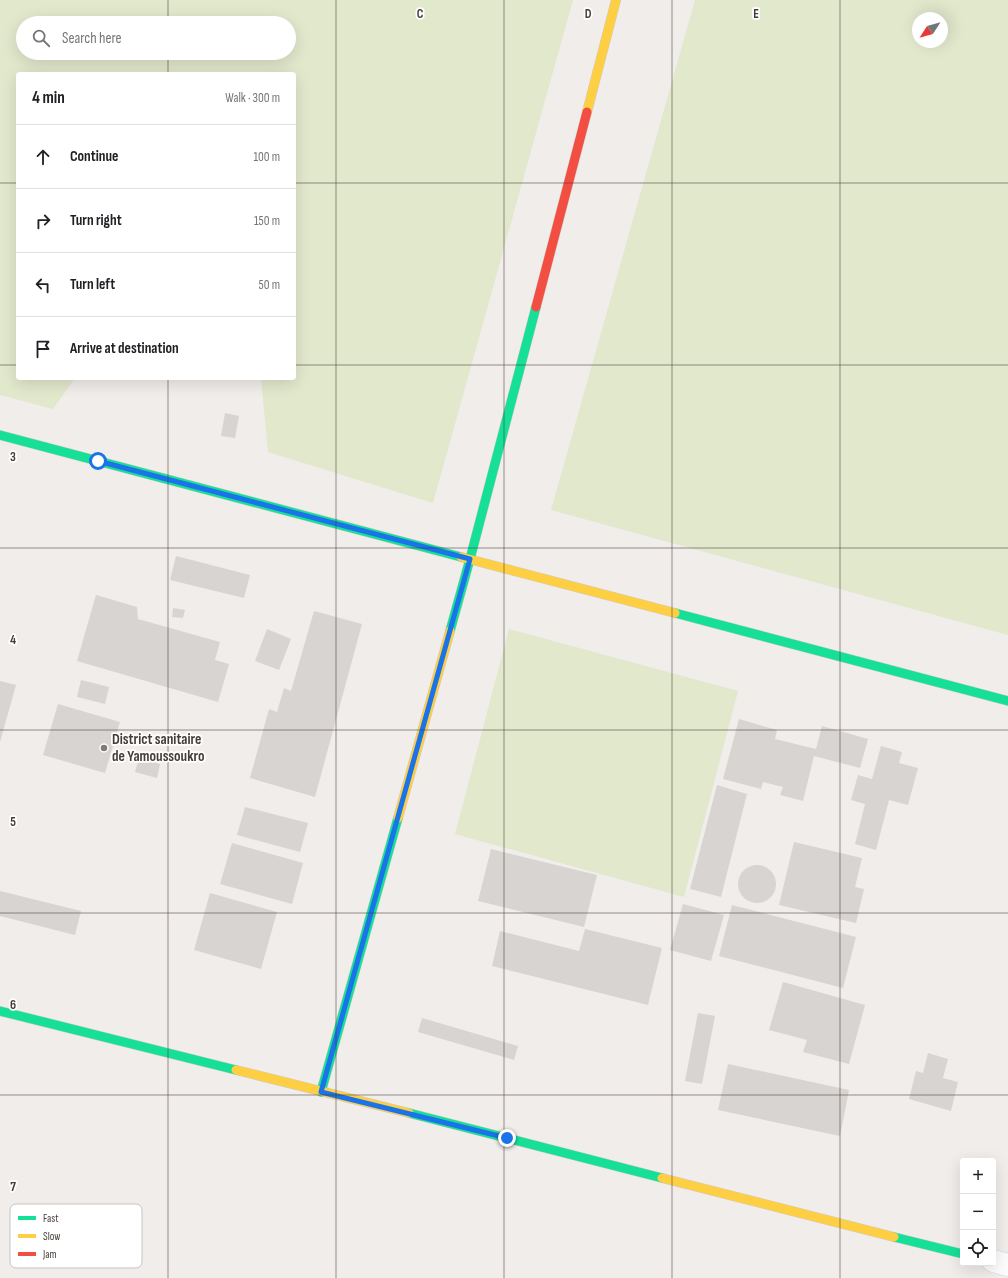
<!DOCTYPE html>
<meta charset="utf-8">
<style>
:root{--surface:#fff;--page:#f2f2f2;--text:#202124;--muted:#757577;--line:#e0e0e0}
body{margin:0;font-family:"Sofia Sans Condensed",sans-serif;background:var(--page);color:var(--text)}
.controls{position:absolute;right:12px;bottom:12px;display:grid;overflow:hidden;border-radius:4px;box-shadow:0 4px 16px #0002}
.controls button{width:36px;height:36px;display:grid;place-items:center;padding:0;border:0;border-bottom:1px solid var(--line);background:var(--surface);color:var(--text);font:20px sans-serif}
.compass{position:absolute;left:912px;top:12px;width:36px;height:36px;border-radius:50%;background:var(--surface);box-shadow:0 4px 16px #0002;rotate:234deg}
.stop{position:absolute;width:12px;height:12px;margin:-9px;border:3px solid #1a73e8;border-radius:50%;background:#fff}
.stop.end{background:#1a73e8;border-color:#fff;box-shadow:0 1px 4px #0008}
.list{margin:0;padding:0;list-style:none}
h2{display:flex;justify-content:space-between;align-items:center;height:52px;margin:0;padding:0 16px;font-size:17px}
h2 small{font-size:13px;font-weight:400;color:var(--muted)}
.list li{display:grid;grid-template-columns:26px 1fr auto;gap:12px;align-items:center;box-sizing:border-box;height:64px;padding:0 16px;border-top:1px solid var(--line)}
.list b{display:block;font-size:15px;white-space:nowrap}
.list em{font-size:13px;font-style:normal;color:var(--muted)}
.icon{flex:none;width:22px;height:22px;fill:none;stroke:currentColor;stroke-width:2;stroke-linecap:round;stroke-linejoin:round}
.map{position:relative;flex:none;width:1008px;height:1278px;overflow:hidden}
.search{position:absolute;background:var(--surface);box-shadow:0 4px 16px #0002;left:16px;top:16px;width:280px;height:44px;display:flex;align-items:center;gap:10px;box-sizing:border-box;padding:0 14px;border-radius:22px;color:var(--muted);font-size:15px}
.panel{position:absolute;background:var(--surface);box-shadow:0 4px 16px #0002;left:16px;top:72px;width:280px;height:308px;border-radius:4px}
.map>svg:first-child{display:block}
.green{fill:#e1e8cc;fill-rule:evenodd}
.building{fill:#d8d4d1}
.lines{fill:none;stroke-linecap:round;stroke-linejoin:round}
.street-casing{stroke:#cecbc8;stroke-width:23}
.fast-casing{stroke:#d0cac3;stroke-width:10}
.slow-casing{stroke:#d0cac3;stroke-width:10}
.jam-casing{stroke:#d0cac3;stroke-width:10}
.street{stroke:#fdfcfc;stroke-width:22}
.fast{stroke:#16e098;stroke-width:9}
.slow{stroke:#ffcf43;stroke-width:9}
.jam{stroke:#f24e42;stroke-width:9}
.route{stroke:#1a73e8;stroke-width:5}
.grid{fill:none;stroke:#453d37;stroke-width:1;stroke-opacity:0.55}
.poi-dot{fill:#817b76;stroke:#fff;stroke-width:1.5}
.labels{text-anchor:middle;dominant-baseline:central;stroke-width:3.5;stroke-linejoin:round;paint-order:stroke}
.poi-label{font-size:15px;font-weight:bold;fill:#453d37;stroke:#fff;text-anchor:start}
.key{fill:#fff;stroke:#c7c5c3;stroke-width:1}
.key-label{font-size:11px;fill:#453d37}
.grid-label{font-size:13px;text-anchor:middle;font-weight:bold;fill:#453d37;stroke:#fff;stroke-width:3.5;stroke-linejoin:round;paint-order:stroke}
</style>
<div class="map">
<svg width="1008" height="1278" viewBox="0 0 1008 1278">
<rect width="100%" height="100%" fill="#f0edea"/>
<path class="green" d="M0,0h573l-140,503 -165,-51 -7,-74h33v-304h-276v304h57l-22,31 -53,-14zM23,23h266v30h-266z
M695,0h313v635l-457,-125zM918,18h24v24h-24z
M509,629l229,62 -54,206 -229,-63z"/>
<path class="building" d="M225,413l14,3 -4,22 -14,-2z
M176,556l74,19 -6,23 -74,-18z
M96,595l41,12 1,12 82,23 -5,18 14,4 -11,38 -141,-41z
M173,608l12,2 -2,8 -11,-1z
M314,611l48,13 -47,173 -65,-19 19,-69 8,3 7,-24 7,3z
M267,629l24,10 -12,31 -24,-9z
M81,680l28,7 -4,17 -28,-7z
M0,681l16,4 -16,57z
M58,704l62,18 -15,51 -62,-18z
M739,719l38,11 -2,9 41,10 6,-23 46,13 -8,29 -46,-12 -11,45 -23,-6 3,-8 -20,-5 -2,7 -38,-10z
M881,746l21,6 -3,11 19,5 -10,37 -19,-5 -13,50 -21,-6 10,-40 -14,-4 7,-25 14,4z
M139,758l21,6 -3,14 -22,-6z
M717,785l30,9 -26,103 -31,-8z
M245,807l63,16 -8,29 -63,-17z
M794,842l68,16 -7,29 9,2 -8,34 -77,-18z
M232,843l71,20 -11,41 -72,-20z
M491,849l106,26 -13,52 -106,-26z
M738 884a19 19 0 1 1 38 0a19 19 0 1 1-38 0Z
M0,891l81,20 -6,24 -75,-19z
M210,893l67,19 -16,57 -67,-19z
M683,904l41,11 -13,46 -41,-11z
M732,905l124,32 -13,51 -124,-32z
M585,929l77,19 -14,57 -156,-39 8,-35 79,20z
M783,982l82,23 -16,59 -46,-12 4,-12 -38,-10z
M698,1013l17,3 -13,68 -17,-3z
M422,1018l96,28 -4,14 -96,-28z
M928,1053l20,6 -5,19 15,4 -7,29 -42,-12 7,-28 7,2z
M728,1064l121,26 -9,46 -122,-26z"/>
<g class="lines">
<defs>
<path id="street" d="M993,1261l15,4"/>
<path id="fast" d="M0,435l461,122
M675,613l333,88
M450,631l20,-72 66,-252
M0,1011l236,59
M321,1092l77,-274
M409,1113l253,65
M894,1237l69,17"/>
<path id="slow" d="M587,112l29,-112
M461,557l214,56
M398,818l52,-187
M236,1070l173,43
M662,1178l232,59"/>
<path id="jam" d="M536,307l51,-195"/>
</defs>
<use href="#street" class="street-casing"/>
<use href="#fast" class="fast-casing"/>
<use href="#slow" class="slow-casing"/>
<use href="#jam" class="jam-casing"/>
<use href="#street" class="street"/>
<use href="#fast" class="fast"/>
<use href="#slow" class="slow"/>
<use href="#jam" class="jam"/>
</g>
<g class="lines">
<path class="route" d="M98,461l372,98 -149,533 186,46"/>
</g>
<path class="grid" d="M168,0v23M336,0v1278M504,0v1278M672,0v1278M840,0v1278M168,53v21M0,183h18M294,183h714M0,365h18M294,365h714M168,378v900M0,548h1008M0,730h1008M0,913h1008M0,1095h1008"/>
<circle class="poi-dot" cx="104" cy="748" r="4"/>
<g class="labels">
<g class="poi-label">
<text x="112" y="739">District sanitaire<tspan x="112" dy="17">de Yamoussoukro</tspan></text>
</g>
</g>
<rect x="10" y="1204" width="132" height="64" rx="6" class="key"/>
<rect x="18" y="1216" width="18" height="4" fill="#16e098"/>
<rect x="18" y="1234" width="18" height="4" fill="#ffcf43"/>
<rect x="18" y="1252" width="18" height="4" fill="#f24e42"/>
<g class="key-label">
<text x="43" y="1222">Fast</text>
<text x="43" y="1240">Slow</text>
<text x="43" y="1258">Jam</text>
</g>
<g class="grid-label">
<text x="420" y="18">C</text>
<text x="588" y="18">D</text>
<text x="756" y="18">E</text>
<text x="13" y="461">3</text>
<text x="13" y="644">4</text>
<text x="13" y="826">5</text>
<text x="13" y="1009">6</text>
<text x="13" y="1191">7</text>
</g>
</svg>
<div class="controls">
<button>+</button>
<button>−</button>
<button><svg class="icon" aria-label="locate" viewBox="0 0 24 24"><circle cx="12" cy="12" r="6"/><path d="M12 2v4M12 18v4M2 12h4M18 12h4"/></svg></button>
</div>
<svg class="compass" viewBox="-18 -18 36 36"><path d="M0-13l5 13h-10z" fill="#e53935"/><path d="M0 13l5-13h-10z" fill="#757577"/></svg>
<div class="stop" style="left:98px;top:461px"></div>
<div class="stop end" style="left:507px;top:1138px"></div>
<div class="search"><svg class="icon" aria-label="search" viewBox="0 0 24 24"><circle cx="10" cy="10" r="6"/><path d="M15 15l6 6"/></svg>Search here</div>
<section class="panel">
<h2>4 min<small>Walk · 300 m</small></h2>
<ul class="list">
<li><svg class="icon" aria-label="ahead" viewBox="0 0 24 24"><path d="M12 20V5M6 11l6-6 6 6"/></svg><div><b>Continue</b></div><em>100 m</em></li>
<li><svg class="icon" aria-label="right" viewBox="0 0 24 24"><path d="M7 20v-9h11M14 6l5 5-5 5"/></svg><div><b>Turn right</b></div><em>150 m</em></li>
<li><svg class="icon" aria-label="left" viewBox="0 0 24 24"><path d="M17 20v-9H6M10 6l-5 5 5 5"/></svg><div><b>Turn left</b></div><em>50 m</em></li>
<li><svg class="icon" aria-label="arrive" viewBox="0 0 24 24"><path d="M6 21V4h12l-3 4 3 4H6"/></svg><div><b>Arrive at destination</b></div></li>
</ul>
</section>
</div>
